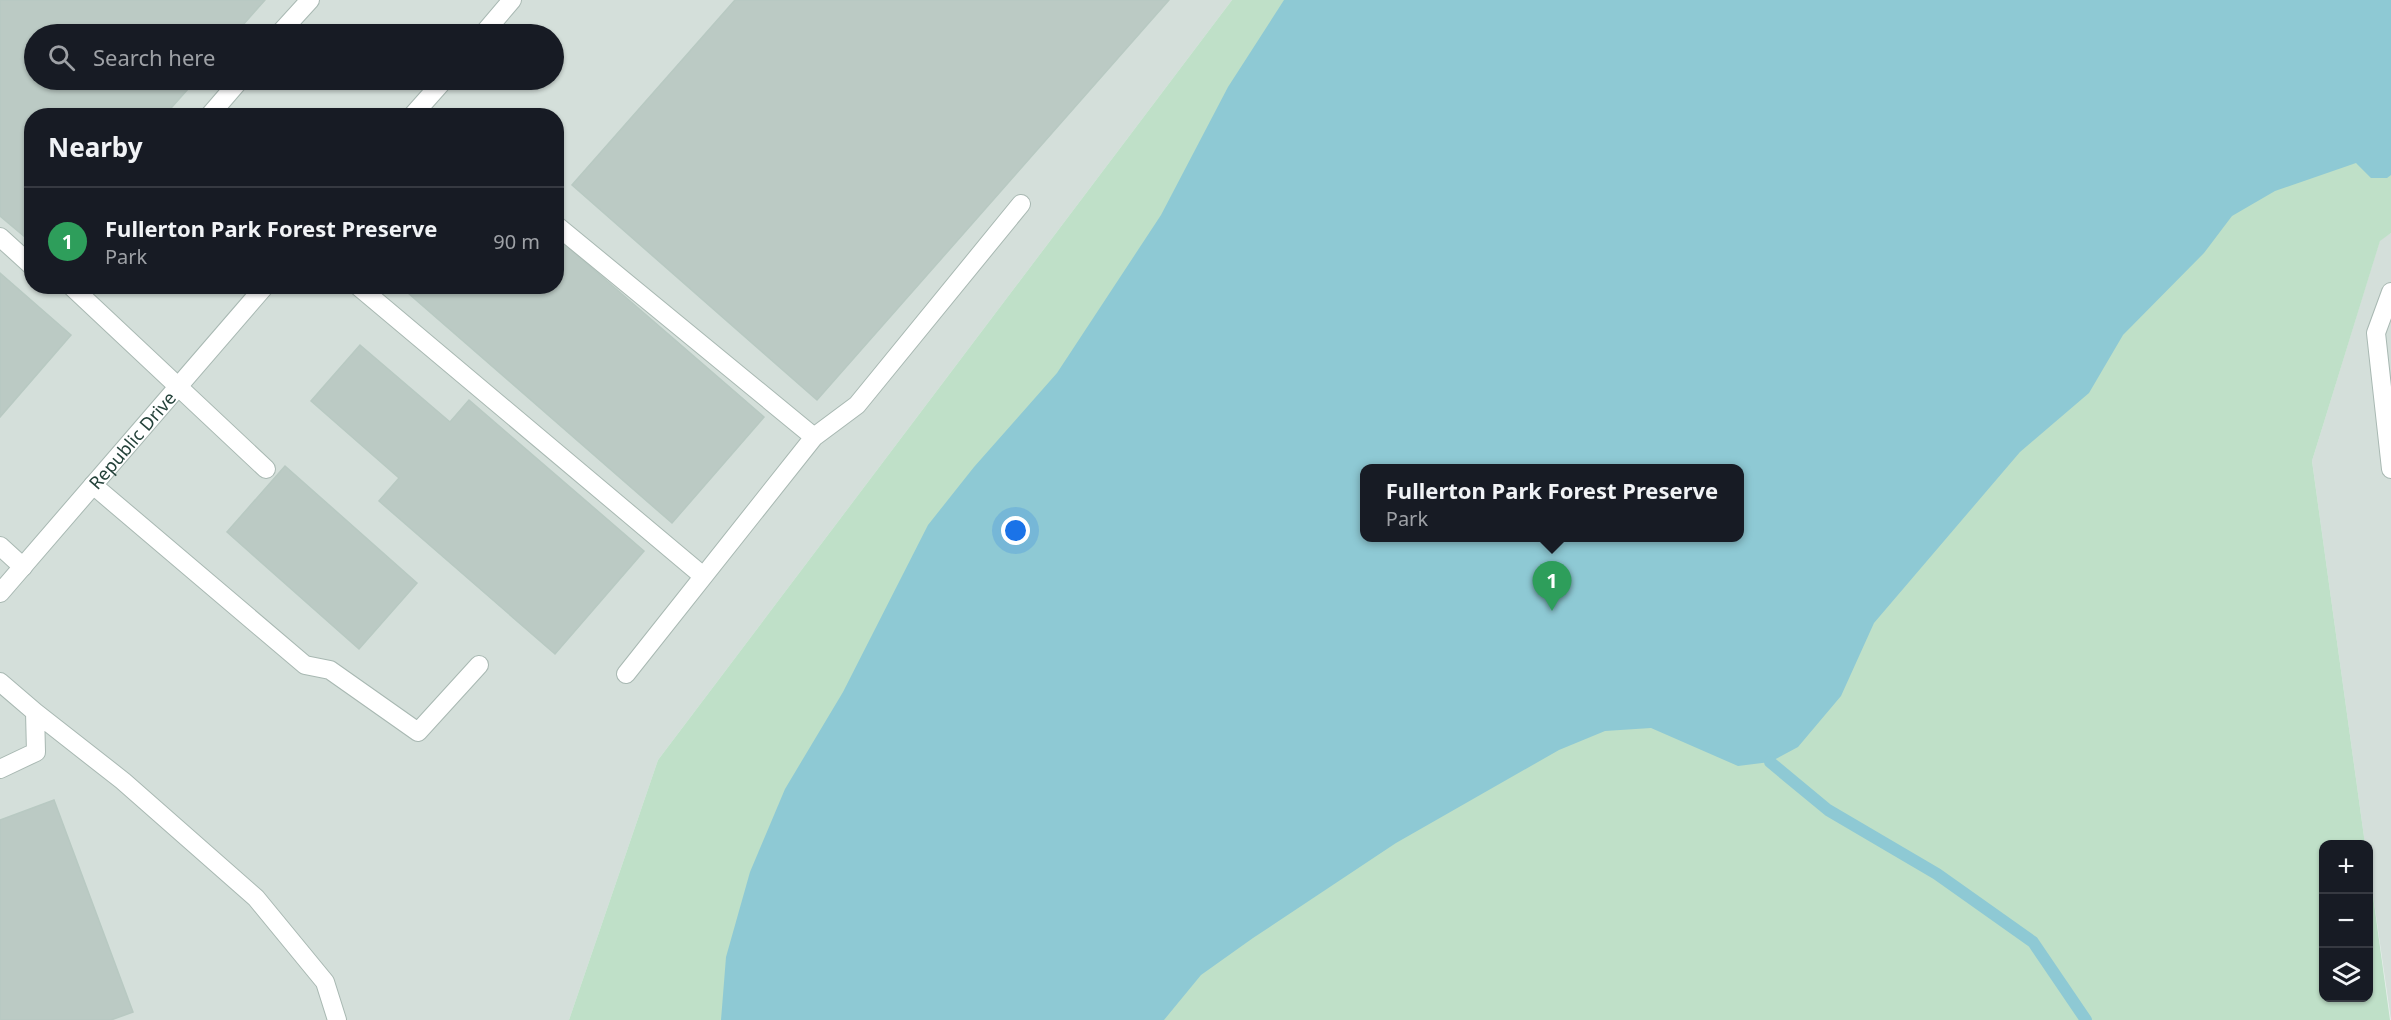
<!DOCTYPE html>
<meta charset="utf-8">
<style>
:root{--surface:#171b24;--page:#20242c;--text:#f1f3f6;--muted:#9ea1a6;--line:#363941;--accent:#7c3aed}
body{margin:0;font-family:"Noto Sans",sans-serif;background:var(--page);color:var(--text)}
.controls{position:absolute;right:18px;bottom:18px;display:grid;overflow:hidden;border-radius:12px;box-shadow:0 2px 4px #0004}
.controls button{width:54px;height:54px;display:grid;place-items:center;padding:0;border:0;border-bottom:2px solid var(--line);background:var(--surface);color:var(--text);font:30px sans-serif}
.you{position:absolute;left:1016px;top:531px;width:21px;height:21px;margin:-15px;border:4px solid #fff;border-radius:50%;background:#1a73e8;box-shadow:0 0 0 9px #1a73e833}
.badge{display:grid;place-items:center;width:39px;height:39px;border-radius:50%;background:var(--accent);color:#fff;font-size:20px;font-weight:700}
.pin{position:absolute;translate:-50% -50px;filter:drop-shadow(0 2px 3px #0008)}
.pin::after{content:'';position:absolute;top:32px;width:21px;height:18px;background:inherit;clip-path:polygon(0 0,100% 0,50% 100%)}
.popup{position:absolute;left:1360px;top:464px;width:384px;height:78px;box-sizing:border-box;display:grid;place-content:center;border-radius:12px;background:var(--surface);filter:drop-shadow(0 2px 4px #0005);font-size:20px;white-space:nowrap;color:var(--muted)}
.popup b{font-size:22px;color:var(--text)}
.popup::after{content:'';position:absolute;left:50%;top:100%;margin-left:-12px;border:12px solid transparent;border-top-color:var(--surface)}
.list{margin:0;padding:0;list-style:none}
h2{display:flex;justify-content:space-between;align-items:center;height:78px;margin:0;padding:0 24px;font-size:26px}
h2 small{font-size:20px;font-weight:400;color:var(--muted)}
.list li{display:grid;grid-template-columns:39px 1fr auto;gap:18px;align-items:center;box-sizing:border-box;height:108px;padding:0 24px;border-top:2px solid var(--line)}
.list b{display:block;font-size:22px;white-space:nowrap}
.list p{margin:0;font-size:20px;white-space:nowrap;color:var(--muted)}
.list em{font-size:20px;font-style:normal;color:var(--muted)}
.icon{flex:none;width:33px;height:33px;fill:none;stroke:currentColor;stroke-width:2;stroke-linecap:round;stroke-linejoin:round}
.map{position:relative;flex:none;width:2391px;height:1020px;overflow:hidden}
.search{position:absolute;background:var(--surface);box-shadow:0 2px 4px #0004;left:24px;top:24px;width:540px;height:66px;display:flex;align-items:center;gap:15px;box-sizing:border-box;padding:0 21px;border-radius:33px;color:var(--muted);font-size:22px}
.panel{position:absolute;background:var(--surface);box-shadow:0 2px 4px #0004;left:24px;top:108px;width:540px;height:186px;border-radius:24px}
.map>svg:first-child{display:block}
.built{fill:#d4dfda;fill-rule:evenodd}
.green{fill:#bfe0c8;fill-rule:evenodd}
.water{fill:#8ec9d4;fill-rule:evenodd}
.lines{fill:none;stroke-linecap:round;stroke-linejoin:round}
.stream{stroke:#8ec9d4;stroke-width:12}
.building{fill:#bbcac4;stroke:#b8c9c2;stroke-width:1.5}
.lane-casing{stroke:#a8b8b2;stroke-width:20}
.street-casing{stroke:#a8b8b2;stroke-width:20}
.lane{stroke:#fff;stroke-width:18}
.street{stroke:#fff;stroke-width:18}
.labels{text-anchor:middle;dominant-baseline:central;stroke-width:4.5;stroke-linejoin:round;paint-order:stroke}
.street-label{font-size:18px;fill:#24423a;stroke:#f7fbf9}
</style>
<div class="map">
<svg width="2391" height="1020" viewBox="0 0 2391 1020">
<rect width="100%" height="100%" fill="#e6efeb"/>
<path class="built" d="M0,0h1232l-574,760 -89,260h-569zM34,34h520v46h-520zM32,116h524v170h-524z
M2391,233v787l-22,-153 -1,-23h-3l-53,-383 68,-221z"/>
<path class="green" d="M1232,0h1159v233l-11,8 -68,220 53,383h-41v154h44l1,-131 21,153h-1821l89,-260zM1364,468h376v70h-376z"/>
<path class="water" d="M1284,0h1107v175l-4,3h-16l-15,-15 -81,28 -43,25 -28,37 -81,82 -34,58 -69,59 -146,171 -33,73 -43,51 -28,15 -32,4 -87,-38 -46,3 -46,19 -163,93 -143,95 -52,37 -37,45h-443l5,-63 24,-85 35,-83 58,-97 85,-167 46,-58 83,-94 104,-158 67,-128zM1364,468h376v70h-376z"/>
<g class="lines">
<path class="stream" d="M1770,762l58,48 109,64 96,68 53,78"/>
</g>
<path class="building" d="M0,0h265l-30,34h-201v46h162l-32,36h-132v127l-32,-27z
M735,0h434l-352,400 -245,-215z
M556,237l208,180 -92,106 -272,-237h156z
M0,273l71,62 -71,82z
M360,345l90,77 19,-22 175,151 -89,103 -176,-153 20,-23 -88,-77z
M285,466l132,117 -58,66 -132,-117z
M54,800l79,212 -22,8h-111v-200z"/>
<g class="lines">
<defs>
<path id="lane" d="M279,34l31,-34
M209,116l31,-36
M556,225l258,212
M0,237l32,29
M71,286l195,183
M358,286l345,290
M2391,292l-15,41 15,136
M93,485l212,180 25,5 88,62 61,-67
M0,546l23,21
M626,674l188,-237 43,-32 164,-201
M0,682l35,30 1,40 -36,17
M35,712l88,69 133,117 69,84 12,38"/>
<g id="street">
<path d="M483,34l29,-34"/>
<path d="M412,116l32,-36"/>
<path id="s1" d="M0,593l265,-307"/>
</g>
</defs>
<use href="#lane" class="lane-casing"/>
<use href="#street" class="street-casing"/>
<use href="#lane" class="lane"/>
<use href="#street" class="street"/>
</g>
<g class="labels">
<g class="street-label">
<text stroke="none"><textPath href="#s1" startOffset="202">Republic Drive</textPath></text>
</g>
</g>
</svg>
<div class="controls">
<button>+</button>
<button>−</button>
<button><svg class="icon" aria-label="layers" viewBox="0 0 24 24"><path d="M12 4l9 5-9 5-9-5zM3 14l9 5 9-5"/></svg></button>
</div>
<div class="you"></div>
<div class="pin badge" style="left:1552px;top:611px;background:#2e9e5b">1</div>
<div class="popup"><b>Fullerton Park Forest Preserve</b>Park</div>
<div class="search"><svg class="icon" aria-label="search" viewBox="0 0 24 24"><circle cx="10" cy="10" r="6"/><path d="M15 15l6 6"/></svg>Search here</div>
<section class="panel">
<h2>Nearby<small></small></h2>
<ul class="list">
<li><span class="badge" style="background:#2e9e5b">1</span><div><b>Fullerton Park Forest Preserve</b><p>Park</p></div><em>90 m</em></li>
</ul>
</section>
</div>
